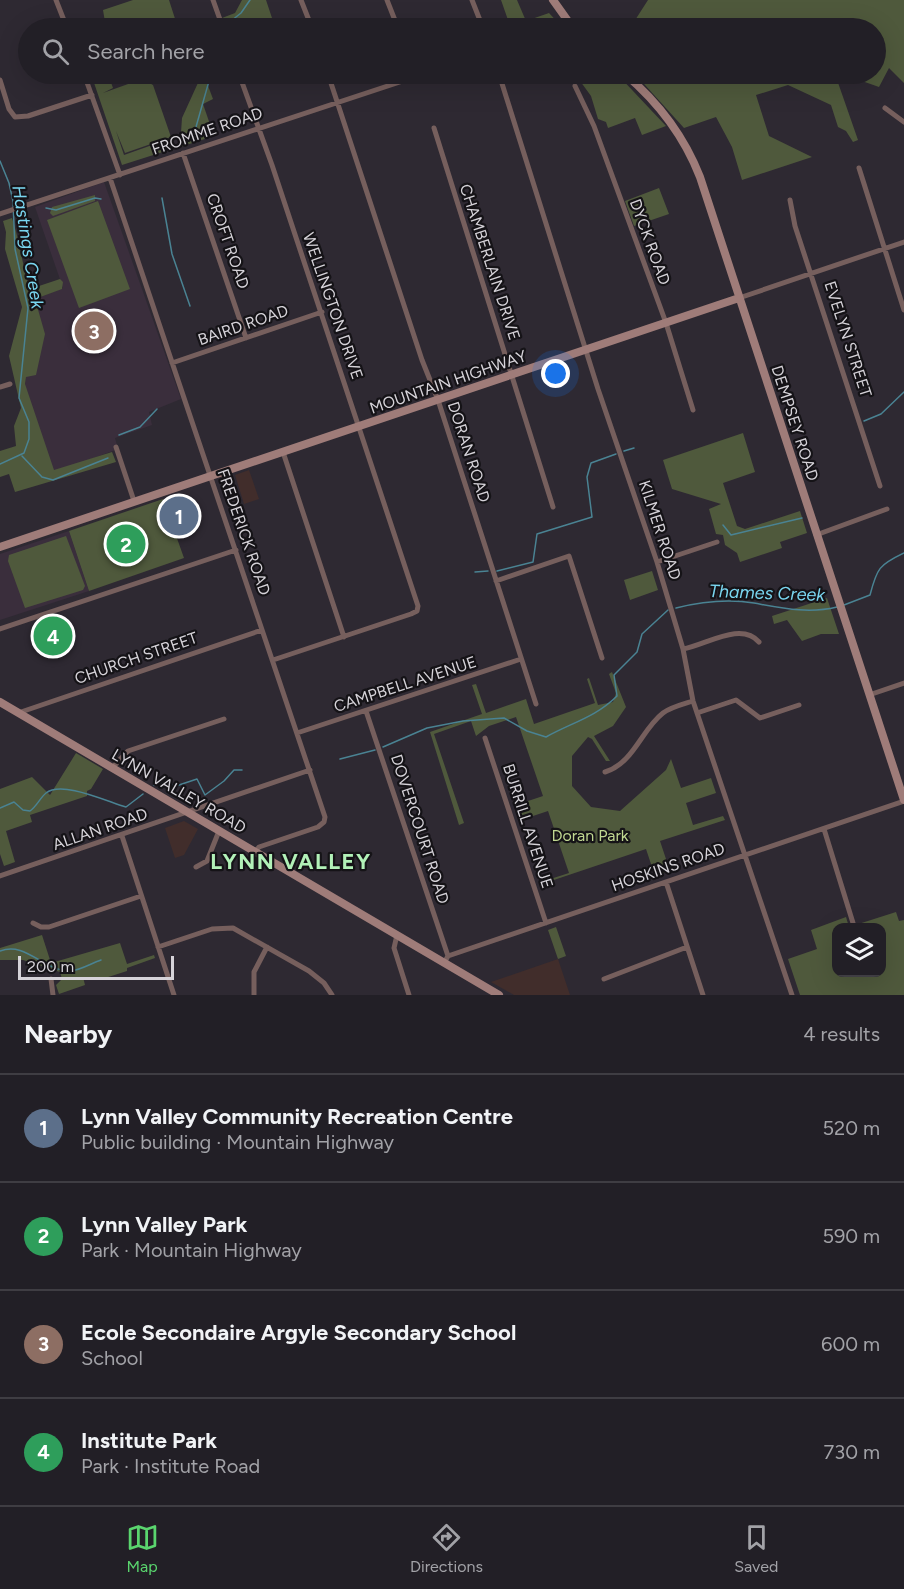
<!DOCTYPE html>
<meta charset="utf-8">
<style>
:root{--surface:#221f26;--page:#2a272e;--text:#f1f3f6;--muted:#a2a2a7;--line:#3f3d43;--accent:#5ad56e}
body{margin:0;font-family:Figtree,sans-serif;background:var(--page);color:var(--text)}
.controls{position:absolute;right:18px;bottom:18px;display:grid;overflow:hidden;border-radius:12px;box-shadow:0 6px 24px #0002}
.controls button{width:54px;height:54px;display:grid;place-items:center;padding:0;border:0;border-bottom:2px solid var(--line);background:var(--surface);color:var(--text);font:30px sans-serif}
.scale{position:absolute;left:18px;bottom:15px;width:156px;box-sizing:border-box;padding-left:6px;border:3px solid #d6d3d9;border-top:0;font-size:16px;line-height:21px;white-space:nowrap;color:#d6d3d9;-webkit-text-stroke:4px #151317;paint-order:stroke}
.you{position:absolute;left:556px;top:374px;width:21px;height:21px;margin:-15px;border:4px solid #fff;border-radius:50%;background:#1a73e8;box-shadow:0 0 0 9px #1a73e833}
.badge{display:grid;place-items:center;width:39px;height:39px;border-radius:50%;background:var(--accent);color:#fff;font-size:20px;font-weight:700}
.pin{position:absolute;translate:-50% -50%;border:3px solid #fff;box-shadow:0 2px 6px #0006}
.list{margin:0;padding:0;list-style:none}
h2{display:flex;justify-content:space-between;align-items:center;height:78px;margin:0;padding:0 24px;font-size:26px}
h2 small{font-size:20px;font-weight:400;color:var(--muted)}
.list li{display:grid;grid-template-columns:39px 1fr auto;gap:18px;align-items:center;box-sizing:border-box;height:108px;padding:0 24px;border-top:2px solid var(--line)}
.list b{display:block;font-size:22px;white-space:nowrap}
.list p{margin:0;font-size:20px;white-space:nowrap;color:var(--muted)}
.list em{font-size:20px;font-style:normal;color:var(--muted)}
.icon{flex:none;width:33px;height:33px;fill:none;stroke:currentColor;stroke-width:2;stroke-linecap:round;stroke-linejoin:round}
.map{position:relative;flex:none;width:904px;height:995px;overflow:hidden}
.search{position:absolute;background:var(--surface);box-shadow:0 6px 24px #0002;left:18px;right:18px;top:18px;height:66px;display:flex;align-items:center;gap:15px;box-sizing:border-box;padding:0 21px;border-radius:33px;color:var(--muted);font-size:22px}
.sheet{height:510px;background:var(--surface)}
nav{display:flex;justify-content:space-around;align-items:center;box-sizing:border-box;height:84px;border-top:2px solid var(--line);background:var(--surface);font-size:16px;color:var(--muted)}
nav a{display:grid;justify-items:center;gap:3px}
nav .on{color:var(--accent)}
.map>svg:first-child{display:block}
.commercial{fill:#412d2b}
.education{fill:#3a2e3c}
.green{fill:#4f593c}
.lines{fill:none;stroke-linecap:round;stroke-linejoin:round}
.stream{stroke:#4a8393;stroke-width:1.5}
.street{stroke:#765f5d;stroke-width:5}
.secondary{stroke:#9f7c79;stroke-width:8}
.labels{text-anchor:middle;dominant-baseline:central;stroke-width:4.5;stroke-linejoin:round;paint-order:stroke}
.street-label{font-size:16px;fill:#d6d3d9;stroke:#151317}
.park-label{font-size:16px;fill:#c0d791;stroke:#151317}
.water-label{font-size:18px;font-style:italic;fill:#7ad6f0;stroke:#151317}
.district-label{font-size:22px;font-weight:bold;letter-spacing:1.5px;fill:#b2f1b8;stroke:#151317}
</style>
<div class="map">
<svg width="904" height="995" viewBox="0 0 904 995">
<rect width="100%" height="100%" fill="#2e2932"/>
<path class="commercial" d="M249,470l10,29 -15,5 -9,-29z
M184,821l14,8 -14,26 -9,3 -10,-30z
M558,959l12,36h-56l-23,-13z"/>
<path class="education" d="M104,182l77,217 -32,13 3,13 -37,13 3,11 -67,25 -27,-81 11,-94 28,-11 -28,-81z
M69,531l20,60 -89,29v-66z"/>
<path class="green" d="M133,0h36l9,28h-17l-8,-9 -12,9h-35l-3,-18z
M242,0h24l6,18 -26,10h-20l-4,-10 13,-5z
M501,0h16l9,21 23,-8 14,15h-66l11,-8z
M648,0h256v83l-15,-15 -10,19 -37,-13h34v-46h-246z
M91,74h17l5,14 -10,5 39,-14 11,6 18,52 -46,16 -9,-22 8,24 45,-16v11l-47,15z
M202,74h32l1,2 -28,7 6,16 -10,5 11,32 -34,11 2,-29z
M575,74h42l49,52 -24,9 -7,-17 -27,10 -2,-6 -8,-3 -7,-23z
M635,74h200l23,66 -5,2 -7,-11 -8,-4 -7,-22 -43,-20 -32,10 13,41 43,21 -70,23 -10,-33 -16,-30 -32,11z
M659,188l10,26 -35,12 -9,-25z
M95,195v6l-42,15 -3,-3 2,-6z
M98,201l32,88 -51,19 -32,-88z
M12,218c8,24 10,47 18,71l30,-10 3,3 -1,7 -27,10 10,35 -9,41 -10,2 -1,7 29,86 58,-18 4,10 -101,30 -6,-18 -9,3v-26l16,-5 -2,-20 7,-18 -12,-52 13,-49 -17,-58 1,-17 -3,-11z
M743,433l12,39 -32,11 14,43 8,3 55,-18 7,22 -27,9 2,6 -42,14 -3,-9 -12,-8 -2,-10 -7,-1 -7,-25 12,-5 -49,-15 -9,-29z
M163,499l21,59 -95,33 -20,-60z
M66,536l19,50 -2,4 -58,18 -17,-47 1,-6z
M652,571l6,19 -28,10 -6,-20z
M827,598l12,36h-18l-19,7 -15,-21 -13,4 -2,-8z
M62,616l10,31 -29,9 -9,-30z
M612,672l14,35 -13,19 -19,10 16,25h-4l-14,-22 -4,-2 -16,19v30l19,21 29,4 46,-41 5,-11 10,29 30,-10 5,15 -30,10 7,22 30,-9 2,4 -65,21 10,30 -15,5 -9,-27 -104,35 -1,-2 28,-9 -21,-62 -27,9 -5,-15 27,-9 -27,-79 -27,9 -13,10 -5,-15 -37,13 30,89 -5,2 -29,-93 52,-18 -10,-29 4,-1 10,29 40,-14 8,25 61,-21 -8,-24 2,-1 9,27 15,-3 3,-9 -7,-19z
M76,753l27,16 -12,20 -4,2v5l-57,19 2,7 -26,9 9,31 -11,4 -4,-12v-65l32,-12 18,18z
M896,912l3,9 5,-1v75h-104l-12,-36 29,-10 -6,-19 35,-13 3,10h-13v45h46v-45h-33z
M556,927l10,29 -8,3 -10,-29z
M42,935l9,28 69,-20 7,21 27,-9 1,3 -28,10v3l-28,9 -16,-3 2,8 -26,9 -3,-9 6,-6 -2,-7 -37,-12h-23v-12z"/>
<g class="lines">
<path class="stream" d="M226,25l15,-12 9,-13
M192,141l19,-67
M0,161l9,22 4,18 2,48 13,59 -9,90 10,24v17l-5,14 -24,11
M162,198l10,56 18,52
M46,208l10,2 39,-12 6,1
M864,421l17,-7 23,-22
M119,435l21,-8 17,-18
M624,451l10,-3
M22,456l20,21 11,3 55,-22
M723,525l8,10 71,-17
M497,571l36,-9 4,-28 55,-17 -5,-40 4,-14 25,-9
M475,572l13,-1
M844,605l26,-10c7,-27 9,-30 34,-42
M676,608c24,-6 53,-9 78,-5 28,5 54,11 83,4
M383,747l44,-19 36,-7 41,-3 23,13 19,6c25,-14 50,-20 71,-41l-3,-21 23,-23 5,-18 26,-24
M340,759l35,-9
M154,785l15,-5 4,7 24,-8 8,16 19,-14 10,-11h8
M0,808l14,-6 9,8 7,1c7,-5 10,-13 16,-18 16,-13 62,9 80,14l17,-13
M0,951c26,-10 43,20 70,20 9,0 22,-8 31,-11"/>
<path class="street" d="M56,0l11,28
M213,0l10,28
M301,0l11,28
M387,0l11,28
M472,0l11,28
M84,74l36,101
M239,74l33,91 146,441 -1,5 -6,3 -138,46
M328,74l94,286 16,40 98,304
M499,74l99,315 59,173 26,87 10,52 99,294
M0,80l9,29 6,8 13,-1 64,-21
M575,86l19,40 72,197 27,87
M885,108l19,14
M434,128l119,379
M183,153l63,185
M859,168l45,142
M110,178l215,639 -1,5 -6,5 -59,20 -4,5
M790,200l5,26 85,260
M0,214l424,-140
M739,298l165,-56
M172,363l150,-51
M0,387l10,-3
M116,447l18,54
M283,452l61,185
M816,535l71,-26
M657,562l60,-20
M496,581l73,-25 33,102
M0,629l236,-79
M683,649c23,-4 58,-28 76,-7
M869,695l35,-12
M366,711l82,245
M18,713l244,-83
M697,713l39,-13 24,18 39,-13
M297,733l224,-74
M485,738l61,185
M112,768l16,-17 96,-32
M605,772c29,-9 36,-42 58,-59 8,-6 21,-9 30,-12
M824,829l29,94
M122,836l52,159
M196,867l11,-6 12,-30
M0,876l310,-106
M666,882l37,113
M33,923l8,4h8l92,-31
M397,935l-3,13 15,47
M158,947l54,-18 21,-1 76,43 15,12 8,12
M444,963l4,-7 456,-155
M51,979l2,16
M604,979l83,-32
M254,995v-23l13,-25"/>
<path class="secondary" d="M553,0l20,28
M625,74c33,28 59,62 75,103l204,623
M0,547l739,-249
M0,702l499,293"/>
</g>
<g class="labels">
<g class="street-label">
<text transform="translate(207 131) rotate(-19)">FROMME ROAD</text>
<text transform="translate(228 241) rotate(71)">CROFT ROAD</text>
<text transform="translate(650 242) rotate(70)">DYCK ROAD</text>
<text transform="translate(490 262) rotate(72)">CHAMBERLAIN DRIVE</text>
<text transform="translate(333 306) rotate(71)">WELLINGTON DRIVE</text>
<text transform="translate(243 325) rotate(-19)">BAIRD ROAD</text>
<text transform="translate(848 339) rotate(72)">EVELYN STREET</text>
<text transform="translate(448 382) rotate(-19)">MOUNTAIN HIGHWAY</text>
<text transform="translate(795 423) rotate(72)">DEMPSEY ROAD</text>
<text transform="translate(469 452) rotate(72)">DORAN ROAD</text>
<text transform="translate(660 530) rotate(72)">KILMER ROAD</text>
<text transform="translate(244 532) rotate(71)">FREDERICK ROAD</text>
<text transform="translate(136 658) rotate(-19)">CHURCH STREET</text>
<text transform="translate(405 684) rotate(-18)">CAMPBELL AVENUE</text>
<text transform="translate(179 791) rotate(30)">LYNN VALLEY ROAD</text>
<text transform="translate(528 826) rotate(72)">BURRILL AVENUE</text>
<text transform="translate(100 829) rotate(-19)">ALLAN ROAD</text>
<text transform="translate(420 829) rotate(72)">DOVERCOURT ROAD</text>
<text transform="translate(668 867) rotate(-19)">HOSKINS ROAD</text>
</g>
<g class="park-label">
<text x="590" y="835">Doran Park</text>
</g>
<g class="water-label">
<text transform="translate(28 247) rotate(81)">Hastings Creek</text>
<text transform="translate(767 593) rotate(2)">Thames Creek</text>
</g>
<g class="district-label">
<text x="291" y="861">LYNN VALLEY</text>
</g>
</g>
</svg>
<div class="controls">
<button><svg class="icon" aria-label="layers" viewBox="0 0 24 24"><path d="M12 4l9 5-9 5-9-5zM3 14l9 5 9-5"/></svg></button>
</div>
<div class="scale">200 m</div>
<div class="you"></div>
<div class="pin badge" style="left:179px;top:516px;background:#5c6f8a">1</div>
<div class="pin badge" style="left:126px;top:544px;background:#2e9e5b">2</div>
<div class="pin badge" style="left:94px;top:331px;background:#8d6e63">3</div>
<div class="pin badge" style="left:53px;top:636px;background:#2e9e5b">4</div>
<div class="search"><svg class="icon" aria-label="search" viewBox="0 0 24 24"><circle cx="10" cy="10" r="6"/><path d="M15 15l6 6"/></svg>Search here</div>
</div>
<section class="sheet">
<h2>Nearby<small>4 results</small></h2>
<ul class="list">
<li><span class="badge" style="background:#5c6f8a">1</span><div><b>Lynn Valley Community Recreation Centre</b><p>Public building · Mountain Highway</p></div><em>520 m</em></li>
<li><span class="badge" style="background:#2e9e5b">2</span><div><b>Lynn Valley Park</b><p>Park · Mountain Highway</p></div><em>590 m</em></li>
<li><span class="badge" style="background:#8d6e63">3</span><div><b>Ecole Secondaire Argyle Secondary School</b><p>School</p></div><em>600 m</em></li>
<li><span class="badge" style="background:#2e9e5b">4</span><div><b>Institute Park</b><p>Park · Institute Road</p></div><em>730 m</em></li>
</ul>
</section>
<nav>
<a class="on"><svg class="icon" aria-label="map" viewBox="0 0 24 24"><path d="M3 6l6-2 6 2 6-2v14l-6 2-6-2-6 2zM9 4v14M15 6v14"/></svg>Map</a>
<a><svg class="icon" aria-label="directions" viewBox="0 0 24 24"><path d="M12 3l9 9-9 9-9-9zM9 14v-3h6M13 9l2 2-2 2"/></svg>Directions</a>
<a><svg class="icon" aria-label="saved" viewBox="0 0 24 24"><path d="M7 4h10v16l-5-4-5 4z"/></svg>Saved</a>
</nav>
